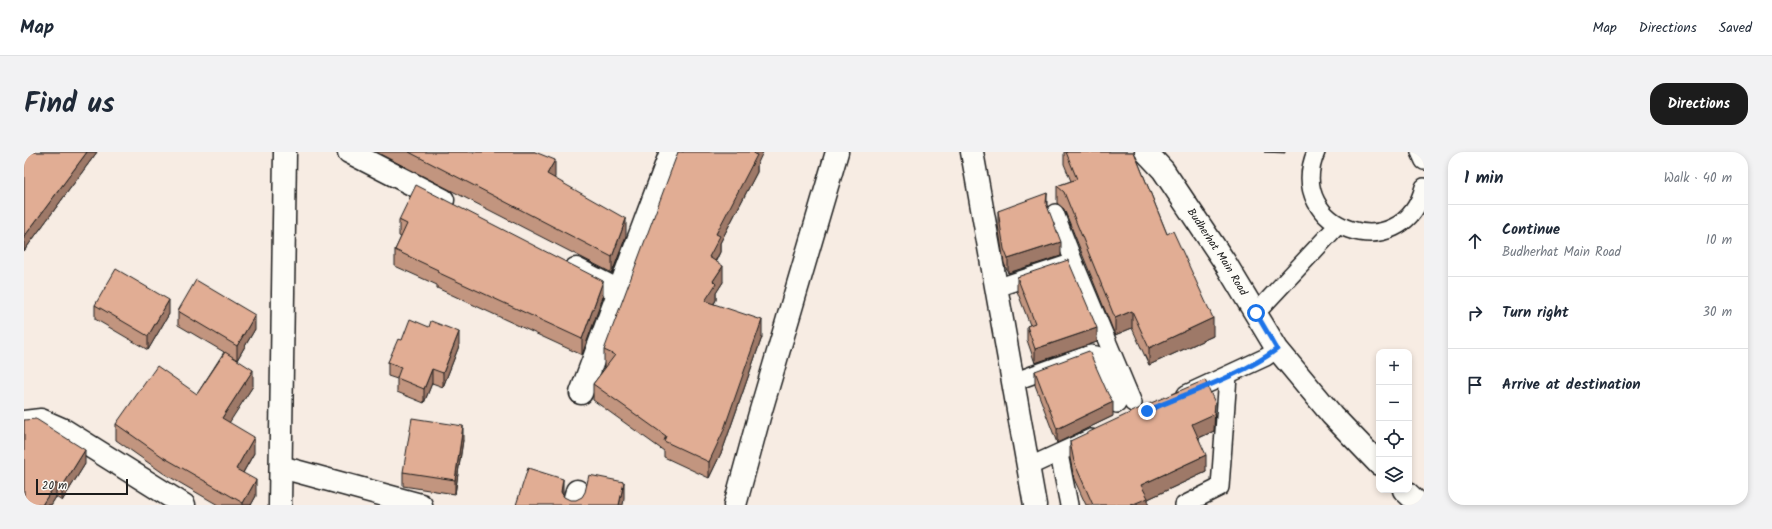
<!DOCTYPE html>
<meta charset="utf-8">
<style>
:root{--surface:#fff;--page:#f2f2f3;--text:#1f2937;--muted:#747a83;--line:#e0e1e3;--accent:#1c1c1c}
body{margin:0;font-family:Kalam,sans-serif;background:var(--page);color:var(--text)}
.controls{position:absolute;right:12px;bottom:12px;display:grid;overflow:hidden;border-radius:8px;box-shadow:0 2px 6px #0003}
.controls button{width:36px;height:36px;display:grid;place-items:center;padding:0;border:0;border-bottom:1px solid var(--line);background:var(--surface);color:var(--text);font:20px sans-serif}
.scale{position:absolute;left:12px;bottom:10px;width:92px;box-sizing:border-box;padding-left:4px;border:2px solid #1c1c1c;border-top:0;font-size:11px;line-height:14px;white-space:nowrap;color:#1c1c1c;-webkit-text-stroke:3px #fdfcf7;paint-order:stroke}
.stop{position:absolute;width:12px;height:12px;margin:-9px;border:3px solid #1a73e8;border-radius:50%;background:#fff}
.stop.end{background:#1a73e8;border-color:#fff;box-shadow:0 1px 4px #0008}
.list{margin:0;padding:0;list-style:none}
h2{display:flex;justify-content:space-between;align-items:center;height:52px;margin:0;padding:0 16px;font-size:17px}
h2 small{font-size:13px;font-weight:400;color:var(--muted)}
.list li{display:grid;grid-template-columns:26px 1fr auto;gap:12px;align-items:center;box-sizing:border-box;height:72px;padding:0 16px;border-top:1px solid var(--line)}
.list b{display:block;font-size:15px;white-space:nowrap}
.list p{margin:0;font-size:13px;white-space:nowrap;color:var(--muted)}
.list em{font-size:13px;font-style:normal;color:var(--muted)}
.icon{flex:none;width:22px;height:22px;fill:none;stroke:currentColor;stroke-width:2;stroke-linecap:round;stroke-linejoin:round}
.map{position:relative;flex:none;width:1400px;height:353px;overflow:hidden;border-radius:16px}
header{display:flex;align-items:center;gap:24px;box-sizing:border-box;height:56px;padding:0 20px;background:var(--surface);border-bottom:1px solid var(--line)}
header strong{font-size:19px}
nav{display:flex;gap:22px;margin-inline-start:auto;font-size:14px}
.intro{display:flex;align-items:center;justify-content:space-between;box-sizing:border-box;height:96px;padding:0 24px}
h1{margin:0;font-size:28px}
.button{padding:10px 18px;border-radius:16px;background:var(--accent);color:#fff;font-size:14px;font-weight:700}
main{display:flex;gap:24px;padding:0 24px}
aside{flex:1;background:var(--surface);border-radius:16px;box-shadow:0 2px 6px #0003}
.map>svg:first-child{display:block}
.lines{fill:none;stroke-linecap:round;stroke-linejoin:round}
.service-casing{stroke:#1c1c1c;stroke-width:20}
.minor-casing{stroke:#1c1c1c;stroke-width:25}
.service{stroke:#fdfcf7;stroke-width:17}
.minor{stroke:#fdfcf7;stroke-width:22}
.wall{fill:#c2957f;stroke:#1c1c1c}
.shaded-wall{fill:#9e7968;stroke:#1c1c1c}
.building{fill:#e1ad94;stroke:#1c1c1c}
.route{stroke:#1a73e8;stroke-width:5}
.labels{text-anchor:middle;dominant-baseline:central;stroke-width:4;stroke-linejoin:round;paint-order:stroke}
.street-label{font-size:11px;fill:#1c1c1c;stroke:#fdfcf7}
</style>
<header>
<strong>Map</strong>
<nav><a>Map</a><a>Directions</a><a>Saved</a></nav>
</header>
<div class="intro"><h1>Find us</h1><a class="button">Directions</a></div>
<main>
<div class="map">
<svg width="1400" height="353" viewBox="0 0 1400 353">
<rect width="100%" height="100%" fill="#f7ece3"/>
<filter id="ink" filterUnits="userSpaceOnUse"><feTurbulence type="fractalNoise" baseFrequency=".025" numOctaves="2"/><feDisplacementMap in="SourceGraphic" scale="8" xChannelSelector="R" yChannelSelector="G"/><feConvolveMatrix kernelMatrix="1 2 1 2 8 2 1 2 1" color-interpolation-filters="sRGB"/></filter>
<g filter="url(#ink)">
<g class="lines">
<defs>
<path id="service" d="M1292,0c-33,77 87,118 108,35
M1396,0l4,9
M1031,61l19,49
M972,136l78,-26 59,141
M1232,161l82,-88
M989,230l77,-28 6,1 21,49
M1162,242l80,-37 11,-8
M1035,302l10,51
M1004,315l63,-29
M1160,353l36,-18 8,-111"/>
<g id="minor">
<path d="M325,0l94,48"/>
<path d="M948,0l63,353"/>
<path id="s1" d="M1122,0l17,18 61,91 53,88 55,66 47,49"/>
<path d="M552,117l43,22 52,-139"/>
<path d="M557,241l38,-102"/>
<path d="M0,270l17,-2 23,10 120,75"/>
<path d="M257,315l140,38"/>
<path d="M1380,338l16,15"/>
<path d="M256,353l5,-353"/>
<path d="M549,353l4,-14"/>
<path d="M711,353l24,-88 78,-265"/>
</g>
</defs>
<use href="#service" class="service-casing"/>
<use href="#minor" class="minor-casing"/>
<use href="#service" class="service"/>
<use href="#minor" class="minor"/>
</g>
<path class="wall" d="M0,0h73l-73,99z
M352,0h159l20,25 -1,1 72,58 -14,37z
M1040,0h70l33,82 46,102 -64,29 -17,-37 -17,7 -51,-126 -7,-6v-17l14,-5 -7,-17z
M1240,0h21v1z
M733,13v7l-37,71v9l-4,9 7,21 -7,11v7l-2,4 48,33 -39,112 -14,29 -45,-21v-6l-71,-51v-16l13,-17h-2v-17z
M1023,54l14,50 -53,17 -4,-10 -6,-38v-14z
M375,68l204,77 -21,58 -145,-67v-3l-42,-19v-16l6,-13 -2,-1z
M993,125l80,65 -62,21 -8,-23v-14l3,-1 -13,-34z
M71,153l74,9 -21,36 -53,-31z
M154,159l77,18 -18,31 16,26 -24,36 25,31 -11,20 13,23 -5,9h-33l-55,-32 -47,-33v-16l81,-30 27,-42 -46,-27z
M378,188l57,6 -16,41 -11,-4 -8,20 -27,-11v-13l-9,-3v-14z
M1011,219l78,45 -56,27 -22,-58z
M0,268l61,44 -23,37 -6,-4 -5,8h-27z
M1191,268l-1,11 -15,7 7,34 -58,27v6h-62l-12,-26 -4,-21v-17z
M439,288l-8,54 -52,-8v-14z"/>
<path class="shaded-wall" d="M63,0h10l-73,99v-14z
M731,0h8l-6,13v7l-37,71v9l-11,21v-16l7,-23z
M531,8v17l-8,14v-17z
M1023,41v14l-1,-4z
M602,67v17l-14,37v-16z
M1037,90v14l-53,17v-14z
M699,114v16l-7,11v7l-11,17v-16l8,-20z
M579,129v16l-21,58v-16z
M145,148v14l-21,36v-14z
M1108,159v17l-17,7v-17z
M231,163v14l-18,31v-14z
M1189,166v18l-64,29v-17z
M738,168v17l-39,112 -14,29v-16z
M1073,176v14l-62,21v-14z
M435,180v14l-16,41v-14z
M408,217v14l-8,20v-14z
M229,218v16l-31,48v-16z
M1089,250v14l-56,27v-14z
M1191,251l-1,28 -22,10v-17z
M439,274v14l-8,54v-14z
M230,285v16l-18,32v-16z
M61,298v14l-23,37v-14z
M1182,303v17l-58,27v6h-17l10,-20z
M539,327v17l-2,-4z
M232,328v16l-5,9h-8v-2z
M600,330v17l-1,6h-4z
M32,331v14l-5,8h-9z"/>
<path class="building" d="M0,0h63l-63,85z
M385,0h126l20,8 -8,14 79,45 -14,38z
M654,0h77l-1,2 3,1 -41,79 4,2 -11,21 14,9 -10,15 3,3 -11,17 57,19 -39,112 -14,30 -45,-21 2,-5 -73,-52 22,-29 -11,-5z
M1042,0h68l33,82 6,-3 40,87 -64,30 -17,-37 -17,7 -51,-126 -7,-6 20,-7z
M392,33l187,96 -21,58 -145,-67 1,-2 -43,-20 12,-26 -8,-4z
M1023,41l-1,10 15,39 -53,17 -4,-10 -6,-38z
M1044,108l29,68 -62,21 -8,-23 8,-3 -18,-46z
M92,117l53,31 -21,36 -53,-31z
M172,128l59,35 -18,31 -59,-35z
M386,167l19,8 2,-6 28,11 -16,41 -11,-4 -8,20 -27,-11 4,-11 -13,-5 10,-23 4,1z
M1065,199l19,43 5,8 -56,27 -22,-58z
M201,200l28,18 -31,48 32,19 -18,32 20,11 -13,23 -80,-46 -47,-33 41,-58 40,28z
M1181,228l10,23 -1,11 -22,10 14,31 -65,30 7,13 -17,7h-38l-19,-43 -4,-21 81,-38z
M388,266l51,8 -8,54 -52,-8z
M12,267l49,31 -23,37 -6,-4 -14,22h-18v-85z
M504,316l35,11 -2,13 3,5 6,3h6l6,-3 3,-5 4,-17 35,7 -5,23h-103z"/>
</g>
<g class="lines" filter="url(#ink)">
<path class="route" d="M1123,259c40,-18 96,-36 130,-62l-21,-36"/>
</g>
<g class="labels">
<g class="street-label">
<text stroke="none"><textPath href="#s1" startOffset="123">Budherhat Main Road</textPath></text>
</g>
</g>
</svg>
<div class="controls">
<button>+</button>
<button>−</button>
<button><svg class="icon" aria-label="locate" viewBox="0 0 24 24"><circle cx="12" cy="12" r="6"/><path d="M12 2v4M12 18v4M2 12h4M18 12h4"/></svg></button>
<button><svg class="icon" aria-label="layers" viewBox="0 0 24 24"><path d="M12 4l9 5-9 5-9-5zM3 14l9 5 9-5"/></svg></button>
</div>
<div class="scale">20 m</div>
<div class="stop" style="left:1232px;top:161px"></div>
<div class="stop end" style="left:1123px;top:259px"></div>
</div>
<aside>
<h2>1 min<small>Walk · 40 m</small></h2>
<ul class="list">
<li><svg class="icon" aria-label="ahead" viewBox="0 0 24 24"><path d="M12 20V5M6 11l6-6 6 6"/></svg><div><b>Continue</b><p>Budherhat Main Road</p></div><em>10 m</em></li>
<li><svg class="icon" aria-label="right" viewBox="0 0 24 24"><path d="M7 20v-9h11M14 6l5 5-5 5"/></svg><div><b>Turn right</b></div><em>30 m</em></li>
<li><svg class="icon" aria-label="arrive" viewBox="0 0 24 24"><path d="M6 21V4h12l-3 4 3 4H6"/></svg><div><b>Arrive at destination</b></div></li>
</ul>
</aside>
</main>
